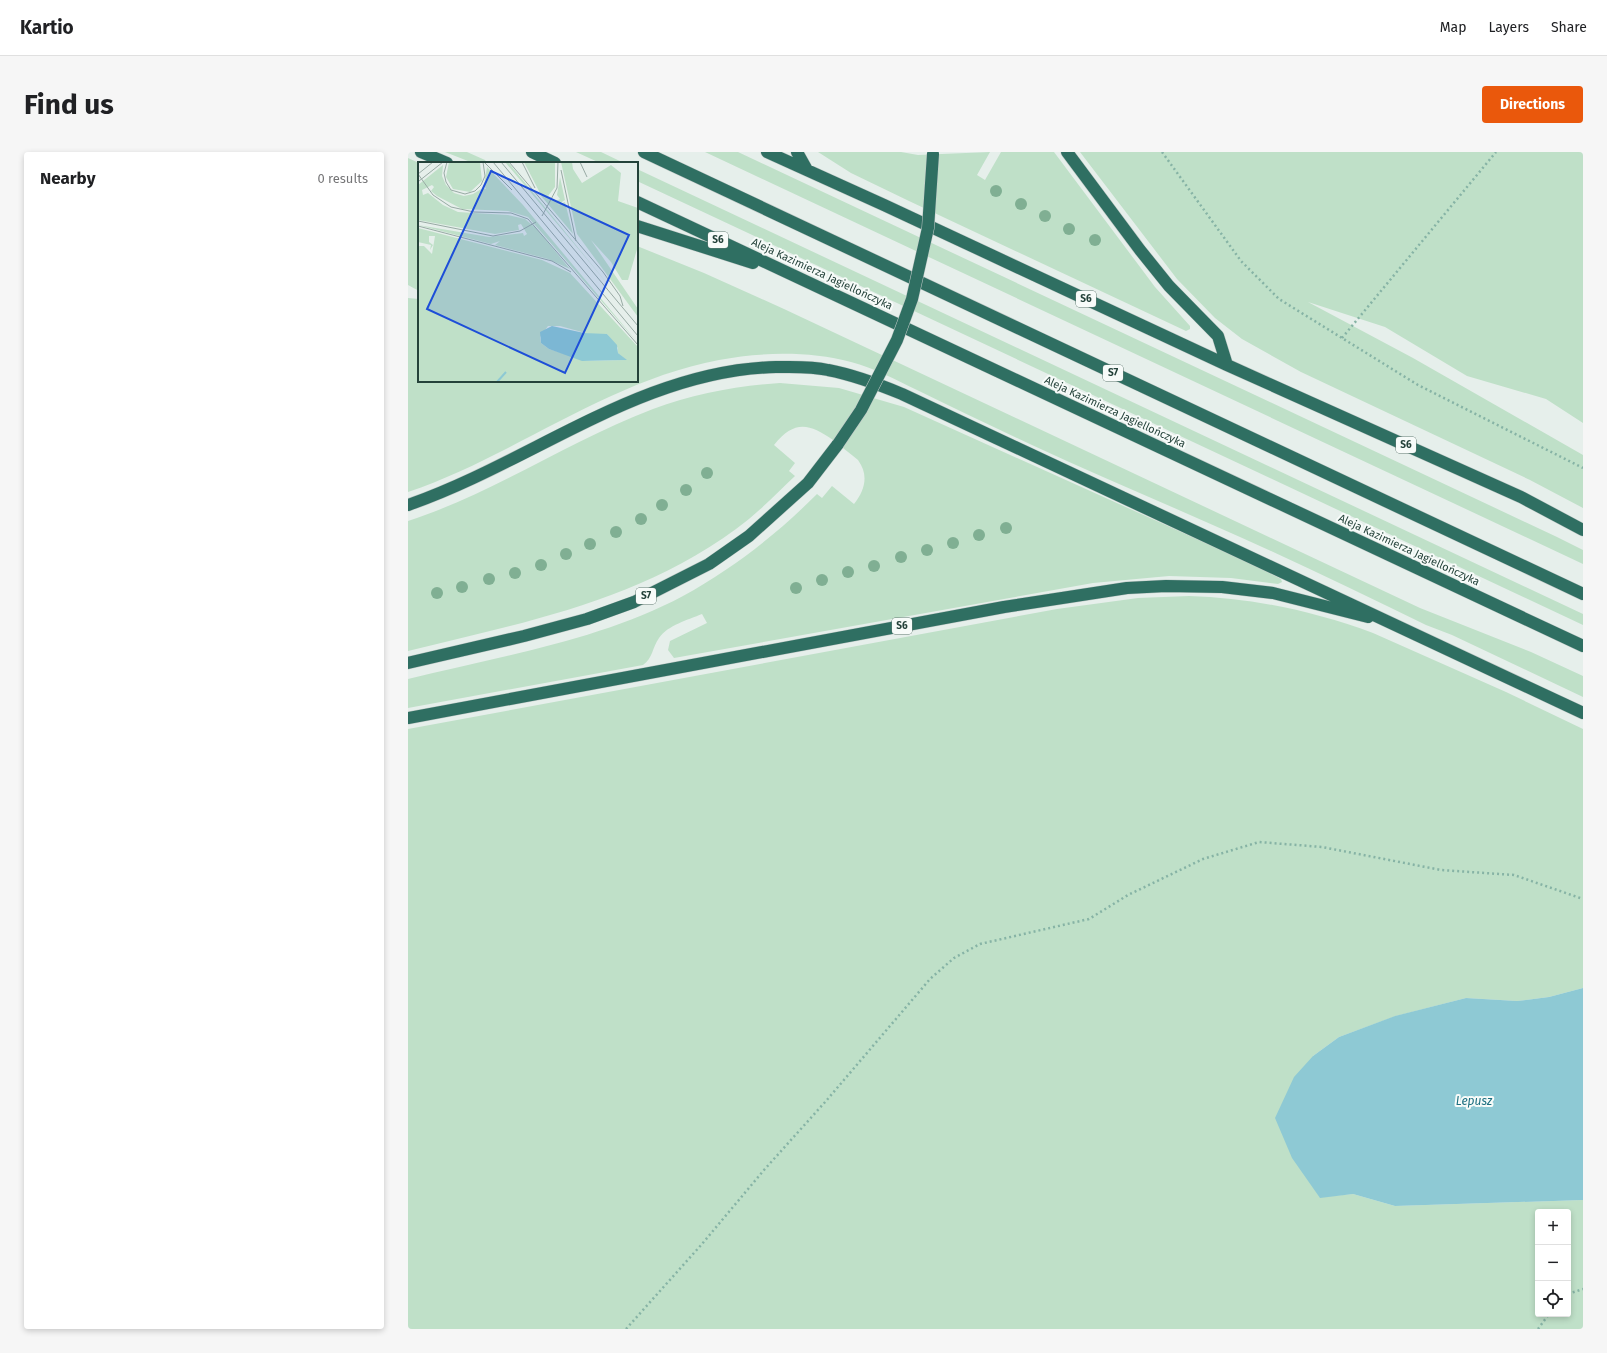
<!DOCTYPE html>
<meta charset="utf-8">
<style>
:root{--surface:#fff;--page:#f6f6f6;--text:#202124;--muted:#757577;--line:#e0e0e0;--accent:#ea580c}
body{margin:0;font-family:"Fira Sans",sans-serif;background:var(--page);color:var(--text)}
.controls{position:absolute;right:12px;bottom:12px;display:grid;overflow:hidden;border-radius:4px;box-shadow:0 2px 6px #0003}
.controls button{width:36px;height:36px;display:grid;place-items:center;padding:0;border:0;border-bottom:1px solid var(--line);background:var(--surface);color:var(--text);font:20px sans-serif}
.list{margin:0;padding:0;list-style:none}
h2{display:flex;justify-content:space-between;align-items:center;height:52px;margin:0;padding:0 16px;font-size:17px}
h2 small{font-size:13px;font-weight:400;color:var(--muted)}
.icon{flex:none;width:22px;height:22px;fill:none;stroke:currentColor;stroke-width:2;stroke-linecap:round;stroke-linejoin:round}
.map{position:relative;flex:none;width:1175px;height:1177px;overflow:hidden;border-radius:4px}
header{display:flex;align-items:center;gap:24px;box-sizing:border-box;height:56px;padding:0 20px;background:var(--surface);border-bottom:1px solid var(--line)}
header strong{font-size:19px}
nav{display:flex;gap:22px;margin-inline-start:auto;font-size:14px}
.intro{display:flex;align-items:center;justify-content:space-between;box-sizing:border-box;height:96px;padding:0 24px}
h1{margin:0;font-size:28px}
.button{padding:10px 18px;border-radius:4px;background:var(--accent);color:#fff;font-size:14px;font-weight:700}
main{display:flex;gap:24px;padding:0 24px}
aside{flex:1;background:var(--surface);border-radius:4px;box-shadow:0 2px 6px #0003}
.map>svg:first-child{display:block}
.green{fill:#bfe0c8;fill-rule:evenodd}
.water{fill:#8ec9d4}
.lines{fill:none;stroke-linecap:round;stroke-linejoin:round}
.highway-casing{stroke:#c2cac8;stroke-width:13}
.path{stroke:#86b3a5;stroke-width:2.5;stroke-dasharray:2 3;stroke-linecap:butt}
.highway{stroke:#2f6f62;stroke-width:12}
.highway-bridge-casing{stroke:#c2cac8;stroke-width:13;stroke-linecap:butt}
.highway-bridge{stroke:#2f6f62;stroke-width:12}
.tree{fill:#80af93}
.labels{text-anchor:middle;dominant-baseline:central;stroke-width:4;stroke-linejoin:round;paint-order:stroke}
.shield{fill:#f7fbf9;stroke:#637a73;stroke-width:1}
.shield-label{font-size:10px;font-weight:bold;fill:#24423a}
.street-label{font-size:11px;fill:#24423a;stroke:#f7fbf9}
.water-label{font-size:12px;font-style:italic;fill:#1c6f80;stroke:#f7fbf9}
.inset-river{fill:none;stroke:#8ec9d4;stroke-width:2}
.inset-road{fill:none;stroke:#98aaa4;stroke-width:1}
.view{fill:#1d4ed8;fill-opacity:0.15;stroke:#1d4ed8;stroke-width:2}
.inset-edge{fill:none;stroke:#24423a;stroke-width:2}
</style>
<header>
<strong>Kartio</strong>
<nav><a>Map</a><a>Layers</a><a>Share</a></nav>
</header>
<div class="intro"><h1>Find us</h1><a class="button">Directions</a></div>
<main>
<aside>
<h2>Nearby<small>0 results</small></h2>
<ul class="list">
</ul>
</aside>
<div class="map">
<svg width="1175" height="1177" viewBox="0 0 1175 1177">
<rect width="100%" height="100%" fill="#e6efeb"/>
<path class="green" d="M37,0h22l18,8 2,3h-14z
M168,0h25l23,11h-24z
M297,0h33l819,385 26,13v14z
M410,0h83l17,3 72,-3 -13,23 8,5 16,-28h53l101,135 35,39v3l-4,2 -277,-130 -58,-28z
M672,0h503v271l-37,-24 -79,-23 -82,-49 -77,-25 105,56 170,97v53l-53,-28 -229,-108 -59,-33 -27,-21 -38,-39z
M0,6l11,5v128l-11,-6z
M229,17l946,445v11l-946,-444z
M229,94l67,27 80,36 636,299 111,44 52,24v21l-131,-62 -26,-10c-62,-30 -123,-60 -186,-88 -69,-31 -139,-60 -208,-92 -38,-18 -77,-36 -115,-55 -21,-10 -43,-22 -66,-28 -42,-11 -90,-10 -132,-2 -112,21 -205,96 -311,132v-194l11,1v82h218z
M372,231l59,5 65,19 346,156 31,16 1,3 -4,2 -47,-6 -62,-2 -76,7 -419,75 -6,-8 2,-9 37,-18 -5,-9c-14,6 -34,11 -43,24 -7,10 -6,20 -16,27l-235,43v-29c90,-22 193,-39 275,-83 51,-28 94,-62 134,-102l5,4 10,-12 22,18c11,-14 15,-29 4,-44 -8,-7 -17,-13 -25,-20 -24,-17 -39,-20 -59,5l21,18 -6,8 6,5c-19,18 -38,38 -59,53 -100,73 -211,93 -328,122v-130c86,-28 161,-80 245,-112 41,-15 83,-23 127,-26z
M781,444c64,2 124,15 184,37l133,59 77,37v259l-34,9 -32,4 -51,-3 -70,18 -57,21 -26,19 -5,123 12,18 33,-3 42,12 188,-6v129h-1175v-600l649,-120 81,-11zM1130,1060h30v102h-30z"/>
<path class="water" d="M1175,836v212l-188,6 -42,-12 -33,4 -28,-40 -17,-40 19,-41 19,-21 26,-19 56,-21 71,-18 51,3 32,-4z"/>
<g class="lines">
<defs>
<path id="highway" d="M13,0l26,11
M124,0l23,11
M236,0l939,442
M359,0l117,53 343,160 294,132 62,33
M389,0l10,18
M659,0l73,98 29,36 49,50 9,29
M229,50l946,444
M229,74l116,37
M0,353c124,-43 233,-135 368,-138 17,0 35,-1 52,3 26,5 50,14 74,24l681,319
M0,511l116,-27 63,-17 47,-17 75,-38 40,-28 59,-53 30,-39
M0,566l596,-111 123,-19 39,-2 56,1 51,6 95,24"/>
</defs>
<use href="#highway" class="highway-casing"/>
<path class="path" d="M754,0l79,109 38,38 139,86 165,83
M934,186l154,-186
M1160,1142l15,-5
M218,1177l76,-85 62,-74 62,-69 104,-122 24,-21 26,-14 109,-25 39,-24 75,-36 56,-17 63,5 119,23 73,5 69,24
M1130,1177l11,-15"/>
<use href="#highway" class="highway"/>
<defs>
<path id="highway-bridge" d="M430,292l23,-34 36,-70 15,-41 16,-71 5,-74"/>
</defs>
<use href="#highway-bridge" class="highway-bridge-casing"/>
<use href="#highway-bridge" class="highway-bridge"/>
</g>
<g class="tree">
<circle cx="588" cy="39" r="6"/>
<circle cx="613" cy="52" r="6"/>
<circle cx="637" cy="64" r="6"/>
<circle cx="661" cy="77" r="6"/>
<circle cx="687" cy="88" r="6"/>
<circle cx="299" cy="321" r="6"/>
<circle cx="278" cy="338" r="6"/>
<circle cx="254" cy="353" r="6"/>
<circle cx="233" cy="367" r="6"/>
<circle cx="598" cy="376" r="6"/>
<circle cx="208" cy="380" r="6"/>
<circle cx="571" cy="383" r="6"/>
<circle cx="545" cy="391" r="6"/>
<circle cx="182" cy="392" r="6"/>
<circle cx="519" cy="398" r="6"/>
<circle cx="158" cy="402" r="6"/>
<circle cx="493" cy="405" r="6"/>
<circle cx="133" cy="413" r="6"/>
<circle cx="466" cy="414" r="6"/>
<circle cx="440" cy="420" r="6"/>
<circle cx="107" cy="421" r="6"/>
<circle cx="81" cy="427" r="6"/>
<circle cx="414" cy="428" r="6"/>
<circle cx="54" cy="435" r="6"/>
<circle cx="388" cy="436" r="6"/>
<circle cx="29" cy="441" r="6"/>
</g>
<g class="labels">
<g class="shield">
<rect x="300" y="80" width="20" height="16" rx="3"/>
<rect x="668" y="139" width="20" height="16" rx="3"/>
<rect x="695" y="213" width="20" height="16" rx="3"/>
<rect x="988" y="285" width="20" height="16" rx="3"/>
<rect x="228" y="436" width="20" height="16" rx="3"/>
<rect x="484" y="466" width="20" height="16" rx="3"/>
</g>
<g class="shield-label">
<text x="310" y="88">S6</text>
<text x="678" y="147">S6</text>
<text x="705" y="221">S7</text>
<text x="998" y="293">S6</text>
<text x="238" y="444">S7</text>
<text x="494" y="474">S6</text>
</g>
<g class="street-label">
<text transform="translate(414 122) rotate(25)">Aleja Kazimierza Jagiellończyka</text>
<text transform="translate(707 260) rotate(25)">Aleja Kazimierza Jagiellończyka</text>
<text transform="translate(1001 398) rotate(25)">Aleja Kazimierza Jagiellończyka</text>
</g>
<g class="water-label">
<text x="1066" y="949">Lepusz</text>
</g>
</g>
<g transform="translate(10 10)">
<rect width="220" height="220" fill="#e6efeb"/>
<path d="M31,0h31l2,19 -12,11 -17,-3 -7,-12zM87,0h3l107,131 -29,-35zM106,0h31v25l-7,9 8,5 4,-2 -3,-4 3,-18 5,23 -8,5 8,-3 8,32 -31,-37zM143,0h11l1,7 9,14 29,-18 10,8 -3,28 20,7v38l-10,34h-6l-11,-18 -20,-22 47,69v8l-61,-83zM25,3l-1,11 4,9 8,8 10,3 9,-2 10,-6 3,1 -2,-4 3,-18 36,38 115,138 -110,-126 -20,-6 -46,-2 -25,-13 -6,-5 3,-4 -2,-2 -10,5 1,5 5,-2 15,12 15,7 50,3 17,4 11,9 34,41 -22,-10 -53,-14 5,-4 -9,3 -73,-19 71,12 34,-4 1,3 3,-2 -6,-10 -3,1 1,5 -24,4 -77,-14v-35zM0,66l124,32 28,13 68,74v35h-220v-136h6l8,8 3,-18h-6v6l4,3 -3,5 1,-5 -13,-3zM130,164h12l29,8h18l11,14v5l8,7 -39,1 -38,-12 -8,-6 -1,-6z" fill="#bfe0c8" fill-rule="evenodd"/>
<path d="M134,164l32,7 23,1 10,11 1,8 9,7 -45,1 -33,-12 -8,-6 -1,-11z" fill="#8ec9d4"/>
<path class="inset-river" d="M79,220l9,-10"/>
<path class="inset-road" d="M29,0l-3,11 2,9 5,8 14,4 10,-3 6,-6 4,-9 -2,-14M66,0l28,28M75,0l145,174M83,0l137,164M91,0l94,110 17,24 3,10M104,0l13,26M162,0l7,15M143,8l15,71M0,12l15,21 18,12 23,5 37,1 17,6 110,126M0,12l15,-12M1,19l24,-19M124,54l15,-28 1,-26M0,59l75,15 27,-5 16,-9M0,64l134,35 19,11"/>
<path class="view" d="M73,9l138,64 -64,138 -138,-64z"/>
<rect width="220" height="220" class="inset-edge"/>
</g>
</svg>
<div class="controls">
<button>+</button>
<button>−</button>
<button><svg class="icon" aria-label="locate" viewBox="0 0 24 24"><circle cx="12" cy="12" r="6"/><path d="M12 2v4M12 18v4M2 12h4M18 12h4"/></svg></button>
</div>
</div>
</main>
